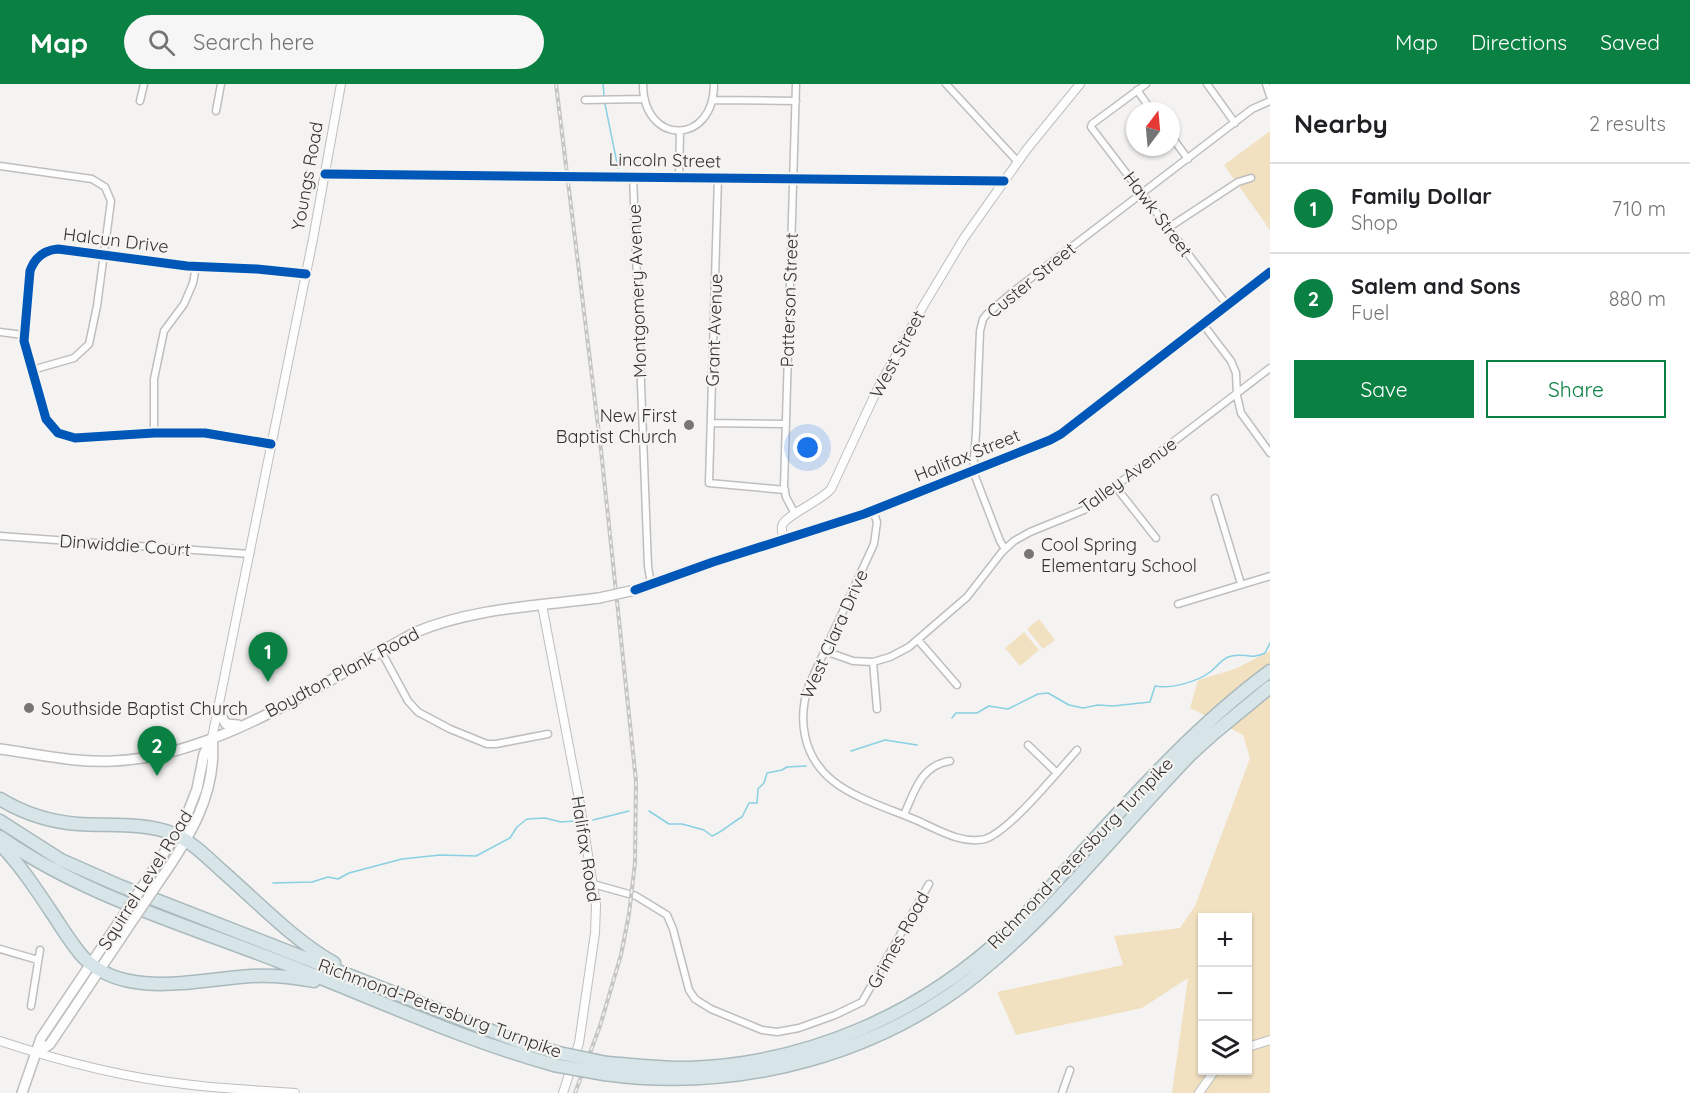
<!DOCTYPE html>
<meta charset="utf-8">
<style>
:root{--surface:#fff;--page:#f6f6f6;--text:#202124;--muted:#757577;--line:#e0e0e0;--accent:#0b8043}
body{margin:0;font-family:Quicksand,sans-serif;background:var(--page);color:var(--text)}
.controls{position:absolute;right:18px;bottom:18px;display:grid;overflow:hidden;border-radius:0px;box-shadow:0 2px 4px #0004}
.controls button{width:54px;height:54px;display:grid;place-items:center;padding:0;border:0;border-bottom:2px solid var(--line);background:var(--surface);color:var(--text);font:30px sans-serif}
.compass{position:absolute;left:1126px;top:18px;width:54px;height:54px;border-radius:50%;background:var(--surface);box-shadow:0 2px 4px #0004;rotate:16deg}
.you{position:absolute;left:808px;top:364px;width:21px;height:21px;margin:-15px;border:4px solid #fff;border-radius:50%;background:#1a73e8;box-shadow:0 0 0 9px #1a73e833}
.badge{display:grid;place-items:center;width:39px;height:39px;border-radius:50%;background:var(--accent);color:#fff;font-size:20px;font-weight:700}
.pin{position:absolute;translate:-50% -50px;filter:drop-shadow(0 2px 3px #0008)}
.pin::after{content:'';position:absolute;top:32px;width:21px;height:18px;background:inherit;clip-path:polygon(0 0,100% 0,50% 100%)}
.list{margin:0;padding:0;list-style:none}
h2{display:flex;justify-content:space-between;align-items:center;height:78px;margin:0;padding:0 24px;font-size:26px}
h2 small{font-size:20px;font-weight:400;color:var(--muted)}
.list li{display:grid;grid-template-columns:39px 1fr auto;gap:18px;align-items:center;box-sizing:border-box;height:90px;padding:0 24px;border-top:2px solid var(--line)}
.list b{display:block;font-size:22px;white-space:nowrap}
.list p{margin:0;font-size:20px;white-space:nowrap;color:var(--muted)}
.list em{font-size:20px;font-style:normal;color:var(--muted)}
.actions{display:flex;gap:12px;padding:18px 24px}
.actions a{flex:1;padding:14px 0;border:2px solid var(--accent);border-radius:0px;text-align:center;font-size:21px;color:var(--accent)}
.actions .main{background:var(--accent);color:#fff}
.icon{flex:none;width:33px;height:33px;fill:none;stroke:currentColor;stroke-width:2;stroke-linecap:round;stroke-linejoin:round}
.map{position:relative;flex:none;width:1270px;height:1009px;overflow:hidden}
header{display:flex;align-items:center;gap:36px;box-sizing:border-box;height:84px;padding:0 30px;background:var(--accent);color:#fff}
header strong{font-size:28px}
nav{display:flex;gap:33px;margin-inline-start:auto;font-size:21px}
.search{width:420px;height:54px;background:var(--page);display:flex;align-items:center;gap:15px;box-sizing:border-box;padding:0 21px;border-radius:33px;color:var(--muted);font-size:22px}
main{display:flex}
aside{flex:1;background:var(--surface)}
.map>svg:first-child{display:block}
.green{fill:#f2e1c1;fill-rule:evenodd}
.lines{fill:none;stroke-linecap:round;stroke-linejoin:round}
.stream{stroke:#88d0e2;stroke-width:1.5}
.minor-casing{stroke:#bfbebd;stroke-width:9}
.tertiary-casing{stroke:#bfbebd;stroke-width:10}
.secondary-casing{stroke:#bfbebd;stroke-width:12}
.motorway-casing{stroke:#aab9bc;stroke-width:15}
.minor{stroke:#fdfdfd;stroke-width:6}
.tertiary{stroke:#fdfdfd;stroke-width:8}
.secondary{stroke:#fdfdfd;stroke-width:9}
.motorway{stroke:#d7e5e9;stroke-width:12}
.rail-casing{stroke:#c5c5c4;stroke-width:4}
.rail{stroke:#f5f4f1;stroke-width:1.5;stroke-dasharray:4.5;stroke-linecap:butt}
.secondary-bridge-casing{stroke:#bfbebd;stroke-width:12;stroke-linecap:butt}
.motorway-bridge-casing{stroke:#aab9bc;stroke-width:15;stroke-linecap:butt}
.secondary-bridge{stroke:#fdfdfd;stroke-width:9}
.motorway-bridge{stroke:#d7e5e9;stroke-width:12}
.cycleway-casing{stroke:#f5f4f1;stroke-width:13}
.cycleway{stroke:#0057b8;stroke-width:9}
.poi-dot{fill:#777675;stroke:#f5f4f1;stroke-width:2}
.labels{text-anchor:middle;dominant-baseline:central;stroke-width:4.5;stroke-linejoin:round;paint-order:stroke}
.street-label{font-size:18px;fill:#333231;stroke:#f5f4f1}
.poi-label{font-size:18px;fill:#333231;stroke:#f5f4f1;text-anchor:start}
</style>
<header>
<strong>Map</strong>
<div class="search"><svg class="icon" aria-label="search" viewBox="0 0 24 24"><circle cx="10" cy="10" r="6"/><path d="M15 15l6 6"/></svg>Search here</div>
<nav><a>Map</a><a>Directions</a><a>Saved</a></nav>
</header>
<main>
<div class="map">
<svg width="1270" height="1009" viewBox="0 0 1270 1009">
<rect width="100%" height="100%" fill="#f4f3f2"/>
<path class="green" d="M1270,47v99l-46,-65z
M1039,535l16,21 -12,9 -16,-20z
M1024,548l15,18 -19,16 -15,-18z
M1270,567v442h-98l16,-115 -46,30 -126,27 -19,-43 126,-27 -9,-29 66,-8 15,-22 55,-148 -7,-23 -53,-27 8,-28 37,-11zM1202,834h46v152h-46z"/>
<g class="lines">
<path class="stream" d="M603,0l1,11
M605,20l13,64
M952,634l4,-5h21l12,-7 19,3 30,-15 10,-1 21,12 14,3 15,-3 15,1 37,-4 5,-16c16,3 42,-4 55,-14 7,-5 11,-12 18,-15 14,-6 22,4 37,-4l5,-10
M851,667l34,-11 32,5
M649,727l20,13h13l22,6 8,6c11,-4 20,-14 30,-19l7,-14h8l1,-14 6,-6 3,-10 15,-3 5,-3 19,-1
M593,736l36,-9
M273,799l39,-1 16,-5 10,2 11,-6 53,-14 38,-4 36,1 34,-18 7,-11 10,-8 18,-1 16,4 14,-1"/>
<defs>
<path id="minor" d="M643,0c0,62 71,62 71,0
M946,0l72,78
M1146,0l-54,40 -1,3 136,178
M1207,0l28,39
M1266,0l4,12
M1137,6l15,21
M585,16l59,-1
M713,16l83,1
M140,17l4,-17
M216,27l5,-27
M1171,52l17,23
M0,82l92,13 13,8 6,14 -14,105 -8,38 -15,14 -42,12
M325,90l679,7
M633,92l15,390 3,19
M679,93l1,-46
M718,93l-9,306 76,7
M1168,144l70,-46 13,-4
M1202,239l29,38 5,12 1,23 4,17 29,40
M0,248l23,3
M711,339l75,1
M154,349v-54l10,-48 20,-27 9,-21 3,-17
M271,360l-66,-11h-51l-79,5 -17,-5 -12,-14 -22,-78 6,-70c5,-14 14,-21 28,-22l129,17 70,3 49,5
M1115,402l41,52
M1215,414l26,86
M873,427l4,11 -3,22 -65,141c-12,34 -6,72 24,96 21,17 57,28 83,39 21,9 46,25 69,19 24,-7 73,-68 92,-89
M795,430l-9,-17 -2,-10 12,-403
M0,452l250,18
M1005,465l-5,-8 -27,-70 3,-38 4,-102 3,-12 4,-5 27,-23 238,-182 18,-8
M1178,520l92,-28
M918,556l39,45
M381,567l27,50 10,11 32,17 37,15h9l52,-10
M825,567l28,10 20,1 17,-5 19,-10 58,-50 35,-45 12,-11 16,-9 54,-22 186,-142
M873,578l4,47
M1028,661l28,27
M904,731c10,-23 17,-50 46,-54
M593,800l43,12 31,19 6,14 16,61 6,9 16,10 51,21 15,2 22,-4 36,-13 27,-13 67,-118
M0,865l38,11
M31,922l9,-56
M1062,1009l8,-23"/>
<path id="tertiary" d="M784,456c-1,-4 -3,-10 -2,-14 2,-10 39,-25 49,-37l46,-99 45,-82 42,-70 63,-89 53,-65
M542,521l37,194 17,106 -1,28 -16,110 -16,50
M212,654l101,-499 28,-155
M0,957c60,20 121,36 184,43 37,5 74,6 111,9
M1248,963l22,-7
M1199,1009l16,-23"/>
<path id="secondary" d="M635,506l78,-28 151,-48 186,-74 11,-6 209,-162
M218,627l8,13 12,1
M0,665c37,5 75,14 113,12 104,-4 213,-81 303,-129 57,-24 122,-26 183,-34
M148,794l37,-58 12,-31 7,-35 8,-16
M158,799c30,-43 60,-90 54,-145
M37,969l13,-9 83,-124
M22,1009l19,-55 82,-122"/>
<path id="motorway" d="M0,715c23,14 51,23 78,25 31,2 67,-2 96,10 18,8 33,23 47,36 37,32 71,69 113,93
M0,737l61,39 59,26 400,156 39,11
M0,753c80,57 186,88 278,124 91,35 182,78 276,104
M0,760c20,21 36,45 52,69 10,15 20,32 32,45 42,42 115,21 167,18 21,-1 42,1 63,5
M607,979c27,2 54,5 81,5 120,-4 233,-54 319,-135 25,-24 48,-51 71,-76 60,-66 120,-133 192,-186
M604,990c138,19 284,-20 389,-113 71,-61 132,-139 198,-207l22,-20 57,-47"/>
</defs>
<use href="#minor" class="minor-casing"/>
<use href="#tertiary" class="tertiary-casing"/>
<use href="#secondary" class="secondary-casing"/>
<use href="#motorway" class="motorway-casing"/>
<use href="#minor" class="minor"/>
<use href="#tertiary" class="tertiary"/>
<use href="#secondary" class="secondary"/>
<use href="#motorway" class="motorway"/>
<defs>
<path id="rail" d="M556,0l45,366 35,331 -1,82 -6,51 -8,41 -21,71 -25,67"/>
</defs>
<use href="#rail" class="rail-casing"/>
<use href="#rail" class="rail"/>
<defs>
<path id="secondary-bridge" d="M599,514l36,-8
M123,832l25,-38
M133,836l25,-37"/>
<path id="motorway-bridge" d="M559,969l48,10
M554,981l50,9"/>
</defs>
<use href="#secondary-bridge" class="secondary-bridge-casing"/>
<use href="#motorway-bridge" class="motorway-bridge-casing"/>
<use href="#secondary-bridge" class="secondary-bridge"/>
<use href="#motorway-bridge" class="motorway-bridge"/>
<defs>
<path id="cycleway" d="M325,90l679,7
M271,360l-66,-11h-51l-79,5 -17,-5 -12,-14 -22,-78 6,-70c5,-14 14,-21 28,-22l129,17 70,3 49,5
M635,506l78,-28 151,-48 186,-74 11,-6 209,-162"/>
</defs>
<use href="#cycleway" class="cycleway-casing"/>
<use href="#cycleway" class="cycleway"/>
</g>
<g class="poi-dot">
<circle cx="689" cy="341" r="6"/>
<circle cx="1029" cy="470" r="6"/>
<circle cx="29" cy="624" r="6"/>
</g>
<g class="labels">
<g class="street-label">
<text transform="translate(665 76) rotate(1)">Lincoln Street</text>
<text transform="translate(307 92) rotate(-80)">Youngs Road</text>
<text transform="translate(1158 130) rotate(53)">Hawk Street</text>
<text transform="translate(116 156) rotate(7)">Halcun Drive</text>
<text transform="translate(1031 196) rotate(-39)">Custer Street</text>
<text transform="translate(637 207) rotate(-92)">Montgomery Avenue</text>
<text transform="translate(789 216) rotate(-88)">Patterson Street</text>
<text transform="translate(714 246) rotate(-88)">Grant Avenue</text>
<text transform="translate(897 270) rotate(-62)">West Street</text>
<text transform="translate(967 371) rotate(-22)">Halifax Street</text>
<text transform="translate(1128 391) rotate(-36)">Talley Avenue</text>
<text transform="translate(125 461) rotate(4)">Dinwiddie Court</text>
<text transform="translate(834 550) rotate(-66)">West Clara Drive</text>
<text transform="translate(342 588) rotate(-28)">Boydton Plank Road</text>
<text transform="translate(586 765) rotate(81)">Halifax Road</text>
<text transform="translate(1080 769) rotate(-46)">Richmond-Petersburg Turnpike</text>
<text transform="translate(145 796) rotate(-58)">Squirrel Level Road</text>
<text transform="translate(898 856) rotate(-61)">Grimes Road</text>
<text transform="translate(440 924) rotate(20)">Richmond-Petersburg Turnpike</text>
</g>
<g class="poi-label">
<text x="677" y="331" text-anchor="end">New First<tspan x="677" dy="21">Baptist Church</tspan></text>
<text x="1041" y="460">Cool Spring<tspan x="1041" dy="21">Elementary School</tspan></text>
<text x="41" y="624">Southside Baptist Church</text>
</g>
</g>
</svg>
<div class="controls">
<button>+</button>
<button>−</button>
<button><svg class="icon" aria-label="layers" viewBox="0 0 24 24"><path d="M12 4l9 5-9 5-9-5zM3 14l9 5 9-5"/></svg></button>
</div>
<svg class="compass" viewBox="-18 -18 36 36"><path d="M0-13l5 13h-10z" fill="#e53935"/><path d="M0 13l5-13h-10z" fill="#757577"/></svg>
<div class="you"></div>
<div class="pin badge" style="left:268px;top:598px">1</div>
<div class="pin badge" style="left:157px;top:692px">2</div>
</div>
<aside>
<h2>Nearby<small>2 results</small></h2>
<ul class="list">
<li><span class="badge">1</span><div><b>Family Dollar</b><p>Shop</p></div><em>710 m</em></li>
<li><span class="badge">2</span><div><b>Salem and Sons</b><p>Fuel</p></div><em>880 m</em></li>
</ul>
<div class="actions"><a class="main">Save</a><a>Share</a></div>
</aside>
</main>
